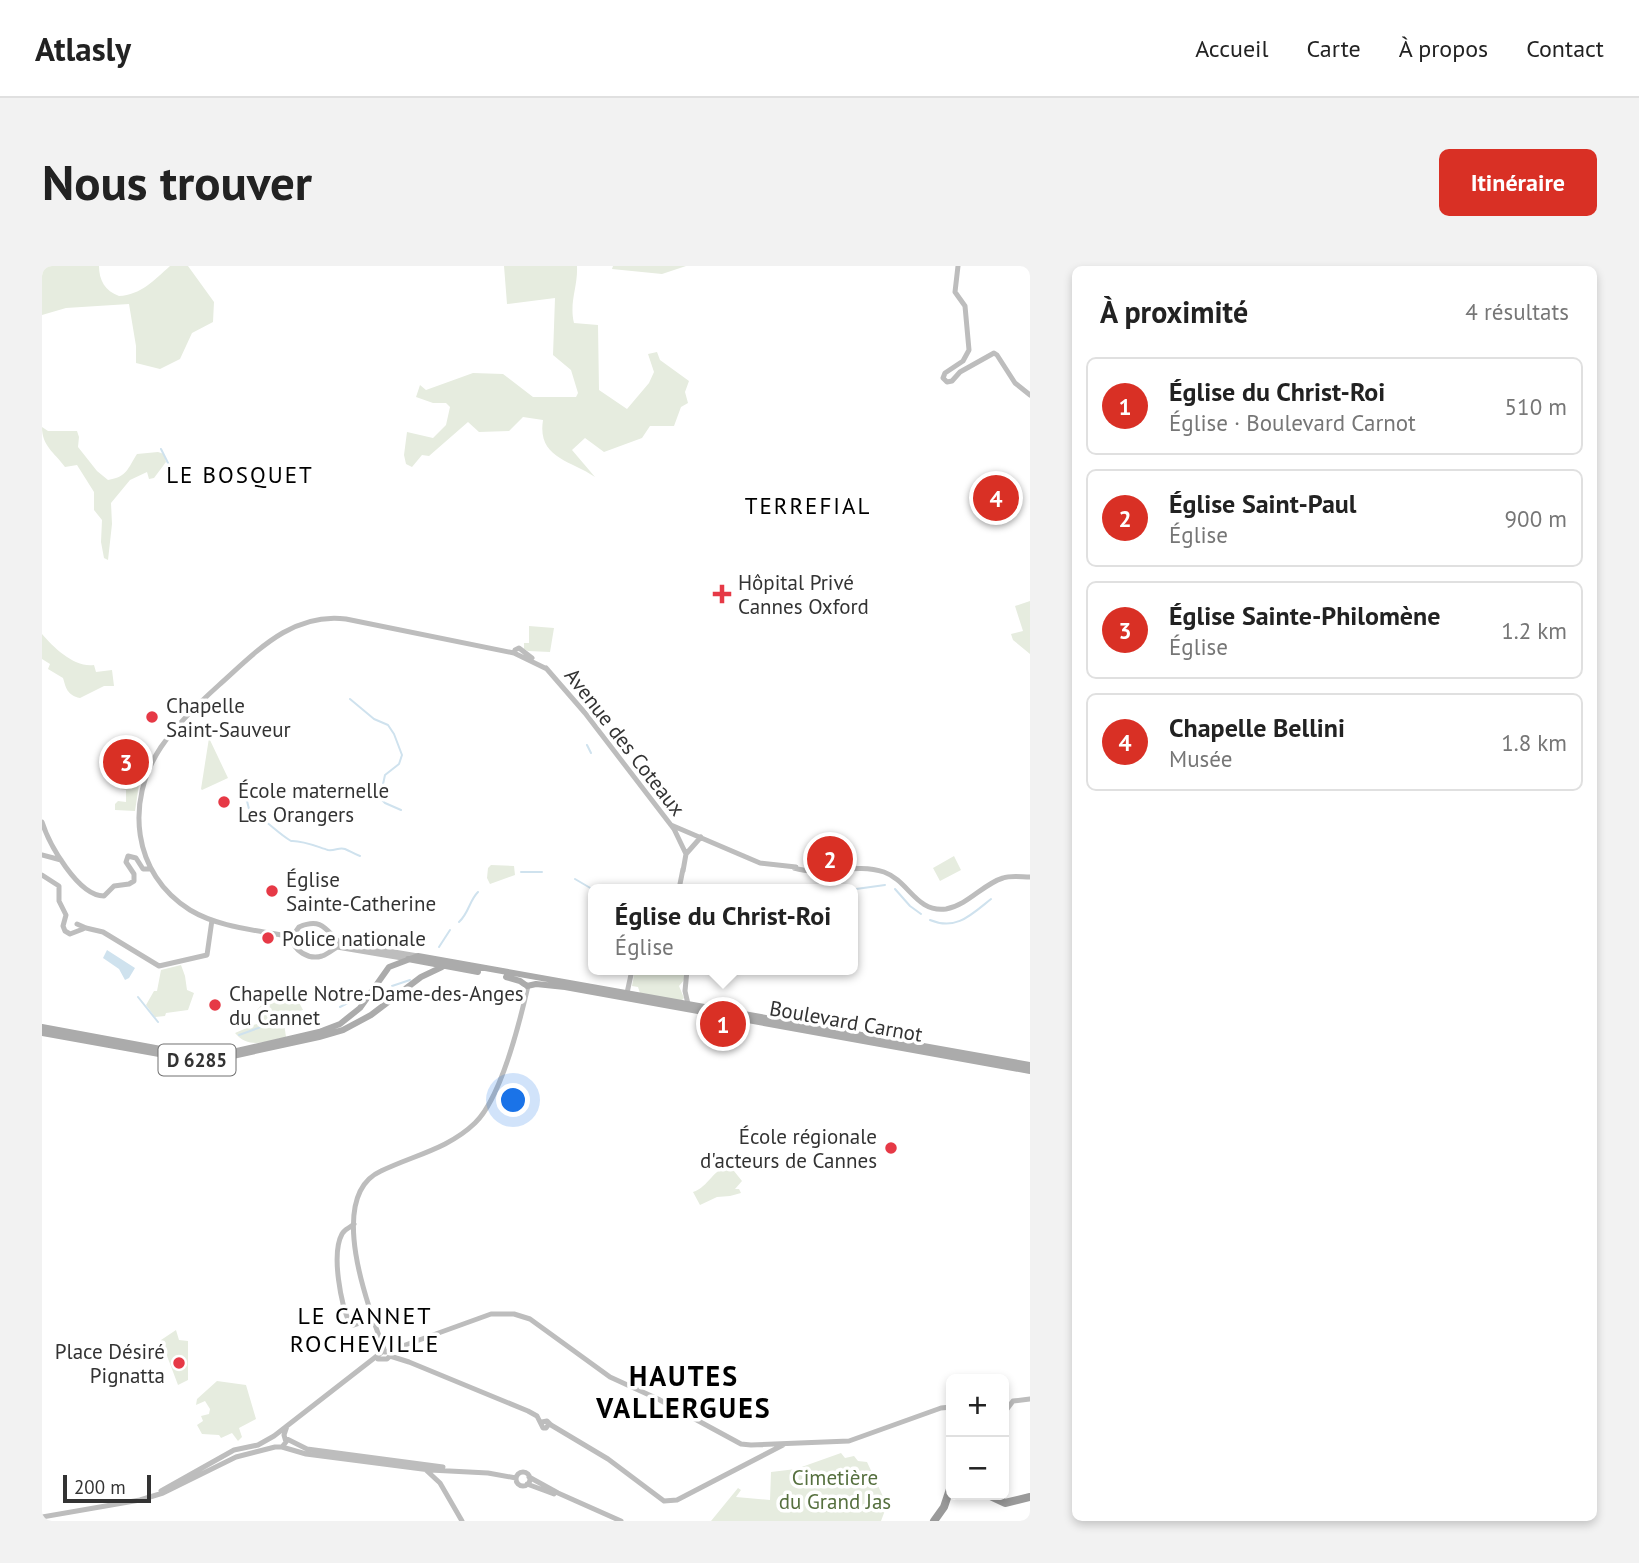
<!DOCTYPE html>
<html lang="fr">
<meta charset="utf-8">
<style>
:root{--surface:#fff;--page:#f2f2f2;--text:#222;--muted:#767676;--line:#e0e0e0;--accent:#d93025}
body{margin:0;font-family:"PT Sans",sans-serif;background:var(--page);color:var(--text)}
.controls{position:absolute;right:21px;bottom:21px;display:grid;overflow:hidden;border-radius:10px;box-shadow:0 4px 10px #0003}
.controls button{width:63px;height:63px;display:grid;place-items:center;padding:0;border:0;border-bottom:2px solid var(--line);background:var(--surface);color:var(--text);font:35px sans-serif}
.scale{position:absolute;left:21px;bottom:18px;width:88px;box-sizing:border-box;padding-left:7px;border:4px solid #333;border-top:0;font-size:19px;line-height:24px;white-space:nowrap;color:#333;-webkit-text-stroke:5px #fff;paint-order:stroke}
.you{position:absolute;left:472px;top:835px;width:24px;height:24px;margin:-18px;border:5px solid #fff;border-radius:50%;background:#1a73e8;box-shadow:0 0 0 10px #1a73e833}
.badge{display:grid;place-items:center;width:46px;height:46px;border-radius:50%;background:var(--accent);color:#fff;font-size:23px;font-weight:700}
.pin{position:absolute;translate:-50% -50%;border:4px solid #fff;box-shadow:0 2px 7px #0006}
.popup{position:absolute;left:546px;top:618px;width:270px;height:91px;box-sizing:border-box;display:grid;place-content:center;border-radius:10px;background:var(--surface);filter:drop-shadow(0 2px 5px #0005);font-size:23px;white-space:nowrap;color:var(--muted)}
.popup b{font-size:26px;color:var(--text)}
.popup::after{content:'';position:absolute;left:50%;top:100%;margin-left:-14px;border:14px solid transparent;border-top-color:var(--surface)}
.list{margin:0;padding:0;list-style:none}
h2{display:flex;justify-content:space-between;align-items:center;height:91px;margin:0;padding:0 28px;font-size:30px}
h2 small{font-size:23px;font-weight:400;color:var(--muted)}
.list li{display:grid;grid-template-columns:46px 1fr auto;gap:21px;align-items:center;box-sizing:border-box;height:98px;margin:0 14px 14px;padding:0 14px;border:2px solid var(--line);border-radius:10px}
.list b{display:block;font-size:26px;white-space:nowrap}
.list p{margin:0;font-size:23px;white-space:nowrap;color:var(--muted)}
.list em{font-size:23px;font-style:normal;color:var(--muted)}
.map{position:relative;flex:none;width:988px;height:1255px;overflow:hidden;border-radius:10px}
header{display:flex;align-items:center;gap:42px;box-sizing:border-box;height:98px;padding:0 35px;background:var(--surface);border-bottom:2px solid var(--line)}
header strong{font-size:33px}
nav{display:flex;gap:38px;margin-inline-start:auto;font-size:24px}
.intro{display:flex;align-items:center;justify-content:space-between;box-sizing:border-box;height:168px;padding:0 42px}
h1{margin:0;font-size:49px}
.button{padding:18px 32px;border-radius:10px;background:var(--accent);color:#fff;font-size:24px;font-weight:700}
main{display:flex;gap:42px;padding:0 42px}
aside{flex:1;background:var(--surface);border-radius:10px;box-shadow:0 4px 10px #0003}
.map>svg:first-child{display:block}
.green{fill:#e6ecdf}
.water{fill:#cfe2ee}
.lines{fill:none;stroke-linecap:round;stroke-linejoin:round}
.stream{stroke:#cfe2ee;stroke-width:2}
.secondary{stroke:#bdbdbd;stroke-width:5}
.primary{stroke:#ababab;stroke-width:6}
.highway{stroke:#9a9a9a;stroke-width:8}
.poi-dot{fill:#e63946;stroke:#fff;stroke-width:2.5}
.labels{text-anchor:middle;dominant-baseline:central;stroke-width:7;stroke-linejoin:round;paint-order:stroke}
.shield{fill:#fff;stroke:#707070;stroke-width:2}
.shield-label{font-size:19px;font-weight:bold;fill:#333}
.poi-label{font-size:21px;fill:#333;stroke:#fff;text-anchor:start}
.street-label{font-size:21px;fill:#333;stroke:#fff}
.park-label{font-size:21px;fill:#56703f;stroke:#fff}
.neighbourhood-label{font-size:23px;letter-spacing:2px;fill:#000;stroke:#fff}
.quarter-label{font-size:24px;letter-spacing:2px;fill:#000;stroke:#fff}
.district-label{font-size:28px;font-weight:bold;letter-spacing:2px;fill:#000;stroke:#fff}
</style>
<header>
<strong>Atlasly</strong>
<nav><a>Accueil</a><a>Carte</a><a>À propos</a><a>Contact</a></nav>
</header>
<div class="intro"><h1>Nous trouver</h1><a class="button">Itinéraire</a></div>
<main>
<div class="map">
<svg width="988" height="1255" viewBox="0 0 988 1255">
<rect width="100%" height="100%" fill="#fff"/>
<path class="green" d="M0,0h57c0,14 6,25 20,30 22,-1 35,-16 51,-30h18l26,36 -1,20 -21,11 -12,26 -20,10 -24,-6v-17l-7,-42 -63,4 -24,7z
M462,0h73c1,21 -8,36 -3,57l24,2 1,65 28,19 22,-26 5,-11 -6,-18 9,-2 3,8 29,21 -4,11 3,11 -7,4 -7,19h-24l-8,12 -38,14 -19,-14 -13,12 23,27c-25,-17 -58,-19 -52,-57l-20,-3 -14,14 -30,1 -11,-10 -39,34 -7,-1 -10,12 -6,-3 -2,-9 3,-23 26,6 13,-13 4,-18 -4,-4h-13l-17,-6 4,-12 6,5 47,-17 30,1 30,23h43l2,-4 -7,-23 -18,-15 2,-57 -48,6z
M571,0h73l-24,8 -50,-5z
M0,161l6,4h29l2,6 -1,10 19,24 11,9c19,-3 20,-12 29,-26l21,-2 6,2 2,8 -12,16 -5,1 -2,-7 -17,8 -19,23 1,21 -4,36 -4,-2 -3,-16 1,-22 -8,-10v-18l-17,-27 -12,2c-11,-15 -23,-21 -23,-40z
M988,335v53l-17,-14 -2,-6 12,-3 -8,-25z
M487,360l25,2 -4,24 -22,-1 -4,-2v-6h5z
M0,368c12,14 33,34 52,31l2,7 16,-2 2,16h-10l-24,12c-13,-3 -14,-10 -17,-20l-15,-9 2,-5 -8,-5z
M167,472l19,40 -26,12 -1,-1z
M91,514l6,4 -4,27 -20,-1v-6l3,-3 8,1v-12l-5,-1 1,-6 6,4z
M912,590l7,14 -21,11 -7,-13z
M449,599l23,1 1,9 -25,9 -3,-6 1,-10z
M139,699l4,11 2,14 7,3 -6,17 -22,3 -1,3 -10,1 -9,-12 8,-14h3l4,-21z
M593,704h49v10l-5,6 5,12 -3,3 -41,-8 -2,-6 -6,-1z
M250,723l11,21 -20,6 3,21c-19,4 -37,13 -51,-4l26,-11 -4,-12 7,-8z
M688,900l12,15 -7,8h4l2,4 -11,3 -13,1 -17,8 -7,-13c16,-5 20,-24 37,-26z
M134,1064l3,10 9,1v39l-10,5 -17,-45z
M175,1115l29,4 10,34 -17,9 3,9 -4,4 -6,-8 -11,5 -2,-3 -17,-1 -5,-9 6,-4 -2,-5 8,-2 1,-5 -5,-8 -9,4 1,-6z
M799,1187l4,5 9,-2 4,5 9,1 20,43 -6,16h-170l27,-33 3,2 -5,7 34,3 1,-28 25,-3z"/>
<path class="water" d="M65,684l28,18 -6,10 -4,2 -6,-11 -16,-11z"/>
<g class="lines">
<path class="stream" d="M119,183l8,16
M308,433l24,20 14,6 6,9 8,21 -3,9 -14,11 -5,23 5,5 16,7
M545,479l4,8
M200,531l5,4 3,12 11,6
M223,555c9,7 16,14 26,20 11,-1 27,6 37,9 7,1 11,-3 17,-1 5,2 9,5 15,7
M479,606h21
M533,613l17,10 11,-3
M814,623l29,-4
M853,623l15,17 11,8
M888,654c26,11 41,-5 61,-21
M417,656c10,-9 10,-21 19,-30
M397,681l11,-17
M350,720l18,-6
M96,731l20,25
M298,741l27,-14
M197,769l44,-16"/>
<path class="secondary" d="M916,0l-3,26 10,14 4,44 -6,11 -18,12 -2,5 4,4 5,-1 8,-9 34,-19 3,2 18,28 15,12
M472,387l1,-3 4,-2 13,10
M504,402l39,45 89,116 12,25 -3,17
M0,556c7,22 36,74 62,74l10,-10 15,-2 5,-3v-7l-8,-12 2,-6 8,2 7,11h8
M629,559l89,38 36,4
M644,588l15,-17
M0,589l19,5
M752,602c29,9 61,-6 90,4 25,9 32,41 62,37 22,-4 37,-25 57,-31 8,-3 19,-1 27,-1
M0,609l17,11v15l7,14 -3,11 2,5 5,3 13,-5
M637,623l4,-20
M35,658l9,4 17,4 56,34 48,-11 5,-35
M250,671c-34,-7 -72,-9 -102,-27 -58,-36 -65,-109 -29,-163 16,-23 38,-44 58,-62 37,-33 73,-73 127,-66l168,34 33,16
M366,693l-71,-12c-5,3 -9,7 -15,9 -13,4 -29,-5 -30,-19l7,-10c23,-10 27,3 41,16l78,13
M645,704l-2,21 3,13
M585,727l5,-23
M312,958c-5,5 -9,4 -12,10 -11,20 -1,71 8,90l4,1 18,-6
M343,1086c-16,-42 -60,-156 -4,-181 33,-16 67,-22 94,-48 26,-25 45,-102 53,-137
M344,1086l105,-38h23l16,5 80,58 48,22 83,45 10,1 98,-4 92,-33 10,-1
M336,1093h9l3,-3 19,6 119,49 9,5 6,12h3l3,-4
M962,1147l9,-12 17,-2
M500,1156l5,-1 4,4 57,34 56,42 13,-1 106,-55
M243,1172l22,11 136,18
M240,1181l24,7 124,16 58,3 28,5
M384,1204l14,13 22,38
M474 1213a7 7 0 1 1 14 0a7 7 0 1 1-14 0Z
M487,1211l29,16 63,28
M485,1218l27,10
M119,1225l73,-41 24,-5 16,-9 108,-84
M0,1251l98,-17 23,-7 73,-36 39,-10h7l4,-5 -2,-7 3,-9"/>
<path class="primary" d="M366,693l70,13
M464,711l14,4 7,5 9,-2 29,3 465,84
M0,761l135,25 30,3 21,-2 91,-21 21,-8 20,-16 29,-41 29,-11 612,109
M0,767l145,26h32l100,-22 24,-7 28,-15 50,-38 21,-10"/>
<path class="highway" d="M946,1229l17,8 25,-6
M892,1255l10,-14 7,-21"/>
</g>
<g class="poi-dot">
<path d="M676.5 317.5h7v7h7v7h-7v7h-7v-7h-7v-7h7z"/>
<circle cx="110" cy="451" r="7"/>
<circle cx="182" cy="536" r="7"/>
<circle cx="230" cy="625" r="7"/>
<circle cx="226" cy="672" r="7"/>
<circle cx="173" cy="739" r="7"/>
<circle cx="849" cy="882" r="7"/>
<circle cx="137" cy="1097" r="7"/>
</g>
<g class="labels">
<rect class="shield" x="116.5" y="778.5" width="77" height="31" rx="5"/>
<g class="shield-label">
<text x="155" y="794">D 6285</text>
</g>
<g class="poi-label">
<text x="696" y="316">Hôpital Privé<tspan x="696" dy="24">Cannes Oxford</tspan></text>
<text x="124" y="439">Chapelle<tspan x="124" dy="24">Saint-Sauveur</tspan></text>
<text x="196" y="524">École maternelle<tspan x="196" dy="24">Les Orangers</tspan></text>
<text x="244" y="613">Église<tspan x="244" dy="24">Sainte-Catherine</tspan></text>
<text x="240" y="672">Police nationale</text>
<text x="187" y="727">Chapelle Notre-Dame-des-Anges<tspan x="187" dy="24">du Cannet</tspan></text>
<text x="835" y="870" text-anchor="end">École régionale<tspan x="835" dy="24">d'acteurs de Cannes</tspan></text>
<text x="123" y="1085" text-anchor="end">Place Désiré<tspan x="123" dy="24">Pignatta</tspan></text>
</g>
<g class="street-label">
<text transform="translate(583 476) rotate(52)">Avenue des Coteaux</text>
<text transform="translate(804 755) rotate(10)">Boulevard Carnot</text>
</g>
<g class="park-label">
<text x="793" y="1211">Cimetière<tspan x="793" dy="24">du Grand Jas</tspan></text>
</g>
<g class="neighbourhood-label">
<text x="198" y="208">LE BOSQUET</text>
<text x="766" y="239">TERREFIAL</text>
</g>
<g class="quarter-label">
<text x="323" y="1049">LE CANNET<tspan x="323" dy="28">ROCHEVILLE</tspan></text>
</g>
<g class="district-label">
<text x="642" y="1109">HAUTES<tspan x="642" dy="32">VALLERGUES</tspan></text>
</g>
</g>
</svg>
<div class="controls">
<button>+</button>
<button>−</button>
</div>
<div class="scale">200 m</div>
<div class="you"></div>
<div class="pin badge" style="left:681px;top:758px">1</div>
<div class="popup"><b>Église du Christ-Roi</b>Église</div>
<div class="pin badge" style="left:788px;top:593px">2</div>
<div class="pin badge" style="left:84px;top:496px">3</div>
<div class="pin badge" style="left:954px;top:232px">4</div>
</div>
<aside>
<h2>À proximité<small>4 résultats</small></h2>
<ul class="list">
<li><span class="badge">1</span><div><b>Église du Christ-Roi</b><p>Église · Boulevard Carnot</p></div><em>510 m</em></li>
<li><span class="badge">2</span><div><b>Église Saint-Paul</b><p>Église</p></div><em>900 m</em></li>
<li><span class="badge">3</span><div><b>Église Sainte-Philomène</b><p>Église</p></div><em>1.2 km</em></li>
<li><span class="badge">4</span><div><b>Chapelle Bellini</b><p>Musée</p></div><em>1.8 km</em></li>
</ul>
</aside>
</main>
